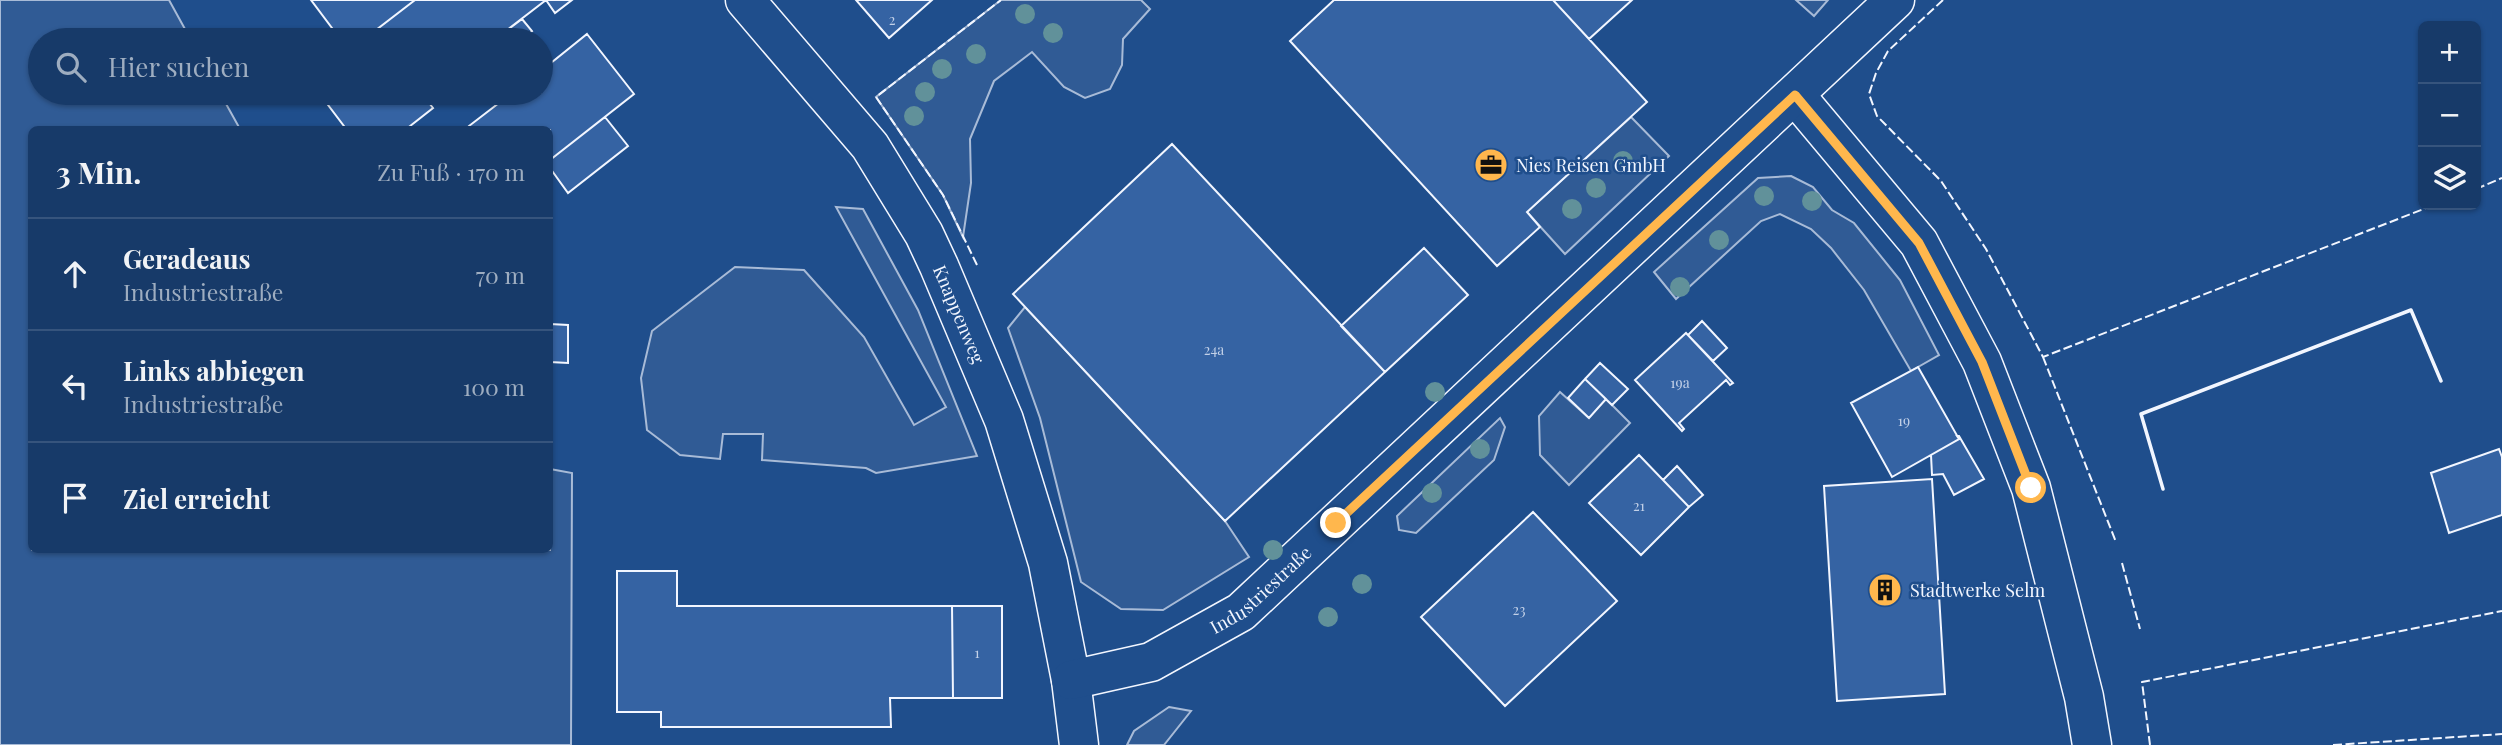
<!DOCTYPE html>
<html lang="de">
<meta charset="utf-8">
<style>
:root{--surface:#173a69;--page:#20416f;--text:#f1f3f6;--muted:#9eadc0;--line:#36547d}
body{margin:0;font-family:"Playfair Display",serif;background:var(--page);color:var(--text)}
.controls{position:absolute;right:21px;top:21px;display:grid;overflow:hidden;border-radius:10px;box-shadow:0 2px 5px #0004}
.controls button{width:63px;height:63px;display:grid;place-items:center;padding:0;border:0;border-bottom:2px solid var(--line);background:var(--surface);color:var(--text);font:35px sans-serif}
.stop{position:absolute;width:21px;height:21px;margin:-16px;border:5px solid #ffb74d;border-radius:50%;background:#fff}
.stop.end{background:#ffb74d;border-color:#fff;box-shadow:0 2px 7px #0008}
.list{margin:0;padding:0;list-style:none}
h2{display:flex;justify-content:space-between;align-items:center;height:91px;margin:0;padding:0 28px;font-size:30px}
h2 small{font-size:23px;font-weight:400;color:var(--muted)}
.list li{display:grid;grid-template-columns:46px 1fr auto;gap:21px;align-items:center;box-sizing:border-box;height:112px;padding:0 28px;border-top:2px solid var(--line)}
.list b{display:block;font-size:26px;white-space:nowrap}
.list p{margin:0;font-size:23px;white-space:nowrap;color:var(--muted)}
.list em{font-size:23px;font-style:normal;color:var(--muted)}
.icon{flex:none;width:38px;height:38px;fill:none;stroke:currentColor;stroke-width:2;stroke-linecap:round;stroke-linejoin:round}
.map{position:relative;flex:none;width:2502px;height:745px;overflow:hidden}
.search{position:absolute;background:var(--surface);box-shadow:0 2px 5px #0004;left:28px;top:28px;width:525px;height:77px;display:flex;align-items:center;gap:18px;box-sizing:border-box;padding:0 24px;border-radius:38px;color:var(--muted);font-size:26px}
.panel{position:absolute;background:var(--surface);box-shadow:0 2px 5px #0004;left:28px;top:126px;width:525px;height:427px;border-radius:10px}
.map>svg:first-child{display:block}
.built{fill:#305b95;stroke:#a8bbd7;stroke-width:2}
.building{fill:#3563a3;stroke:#f2f6ff;stroke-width:2}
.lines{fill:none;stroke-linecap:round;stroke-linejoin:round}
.minor-casing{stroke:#f2f6ff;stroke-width:41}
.minor{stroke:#1f4e8c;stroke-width:38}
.fence{stroke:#f2f6ff;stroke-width:2;stroke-dasharray:9 3.5;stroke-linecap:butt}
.wall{stroke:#f2f6ff;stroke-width:3.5}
.tree{fill:#61919a}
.route{stroke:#ffb74d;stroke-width:9}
.labels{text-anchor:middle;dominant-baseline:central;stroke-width:5;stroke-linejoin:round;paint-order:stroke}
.number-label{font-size:14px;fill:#c3d1e8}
.poi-label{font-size:18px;fill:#f2f6ff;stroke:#1f4e8c;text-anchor:start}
.street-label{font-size:18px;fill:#f2f6ff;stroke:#1f4e8c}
</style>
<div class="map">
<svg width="2502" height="745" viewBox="0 0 2502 745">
<rect width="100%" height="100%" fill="#1f4e8c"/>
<path class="built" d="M0,0h169l22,40h-151v53h180l20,36 -208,1v420h518v-81l22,4 -1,272h-571z
M1001,0h140l9,9 -27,30 -1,26 -12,24 -25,9 -21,-11 -32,-35 -38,29 -24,58 1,44 -8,54 -20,-42 -67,-98z
M1796,0h32l-14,16z
M1631,117l38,39 -104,98 -38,-42z
M1791,176l22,11 19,23 22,13 46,57 39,75 -28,16 -47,-81 -33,-42 -20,-19 -31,-15 -19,7 -85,78 -22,-27 104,-94z
M836,207l27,2 55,101 59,146 -101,17 -10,-5 -104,-8 1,-26h-40l-3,25 -40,-4 -33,-25 -6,-52 11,-47 83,-64 69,3 60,67 50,88 32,-18z
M1025,307l200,214 24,36 -86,53 -42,-1 -40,-27 -41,-164 -32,-90z
M1560,392l28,25 18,-18 24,24 -61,62 -29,-30 -1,-39z
M1500,418l5,9 -11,33 -78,73 -17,-3 -2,-14z
M1169,707l22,4 -27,34h-37l7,-14z"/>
<path class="building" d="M311,0h104l-52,40h-22z
M415,0h131l-52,40h-131z
M546,0h26l-17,13z
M856,0h76l-43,38z
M1334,0h219l94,102 -120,110 13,15 -43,39 -207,-225z
M1553,0h79l-43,39z
M522,19l10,12 -11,9h-27z
M587,34l47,60 -84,66v-30h-79l-2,-4 43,-33h29v-22z
M319,93h107l-3,2 10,13 -28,22h-58z
M605,117l23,29 -60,47 -18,-25v-8z
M1172,144l213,228 -160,149 -212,-227z
M1424,248l44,47 -83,77 -44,-46z
M1702,321l25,27 -14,13 -25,-26z
M550,324l18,1v38l-18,-1z
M1686,333l47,50 -3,2 -4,-5 -47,43 5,6 -2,2 -47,-51z
M1600,363l28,26 -16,16 -27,-26z
M1918,367l41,72 -67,38 -41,-74z
M1585,379l21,20 -17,19 -21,-20z
M1957,436h2l25,43 -30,16 -11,-21 -11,1 -1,-20 28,-16z
M2499,449l3,8v58l-53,18 -18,-60z
M1639,455l50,52 -48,48 -52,-52z
M1677,466l26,29 -14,12 -26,-27z
M1932,479l13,215 -108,7 -13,-215z
M1533,512l84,89 -112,105 -84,-89z
M617,571h60v35h275l1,92h-63l1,29h-230v-15h-44z
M952,606h50v92h-49z"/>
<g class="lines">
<defs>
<g id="minor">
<path id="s1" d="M745,0l125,146 54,88 15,32 65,154 44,143 23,117 8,65"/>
<path d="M1795,95l124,148 63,119 49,126 53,209 8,48"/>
<path id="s2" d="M1071,680l80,-18 90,-50 654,-612"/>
</g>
</defs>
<use href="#minor" class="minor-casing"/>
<use href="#minor" class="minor"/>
<path class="fence" d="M1943,0l-55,51 -12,22 -7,21 8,22 64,65 45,68 57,108 391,-152
M2476,189l26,-11
M977,265l-34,-70 -67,-98 125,-97
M2043,357l73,185
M2122,563l18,66
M2150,745l-8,-63 360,-71
M2333,745l169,-11"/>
<path class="wall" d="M2163,489l-22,-75 270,-104 30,71"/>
</g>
<g class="tree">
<circle cx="1025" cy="14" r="10"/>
<circle cx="1053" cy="33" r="10"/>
<circle cx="976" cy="54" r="10"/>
<circle cx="942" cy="69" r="10"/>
<circle cx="925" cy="92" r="10"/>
<circle cx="914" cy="116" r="10"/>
<circle cx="1623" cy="161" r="10"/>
<circle cx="1596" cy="188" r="10"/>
<circle cx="1764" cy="196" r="10"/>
<circle cx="1812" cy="201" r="10"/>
<circle cx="1572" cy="209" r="10"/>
<circle cx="1719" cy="240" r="10"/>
<circle cx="1680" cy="287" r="10"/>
<circle cx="1435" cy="392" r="10"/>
<circle cx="1480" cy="449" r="10"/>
<circle cx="1432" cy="493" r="10"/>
<circle cx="1273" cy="550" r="10"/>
<circle cx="1362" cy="584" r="10"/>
<circle cx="1328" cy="617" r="10"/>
</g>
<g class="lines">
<path class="route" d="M1336,523l459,-428 124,148 63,119 49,126"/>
</g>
<defs>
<symbol id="office-disc" viewBox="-11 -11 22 22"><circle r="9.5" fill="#ffb74d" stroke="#1f4e8c"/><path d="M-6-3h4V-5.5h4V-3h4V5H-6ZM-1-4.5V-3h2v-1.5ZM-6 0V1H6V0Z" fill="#111"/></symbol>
<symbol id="building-disc" viewBox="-11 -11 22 22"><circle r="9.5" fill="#ffb74d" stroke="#1f4e8c"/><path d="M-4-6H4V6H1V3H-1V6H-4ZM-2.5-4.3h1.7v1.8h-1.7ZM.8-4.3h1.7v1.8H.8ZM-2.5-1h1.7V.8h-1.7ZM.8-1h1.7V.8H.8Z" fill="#111"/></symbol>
</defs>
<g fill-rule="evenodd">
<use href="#office-disc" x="1472" y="146" width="38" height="38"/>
<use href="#building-disc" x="1866" y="571" width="38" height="38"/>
</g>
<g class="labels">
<g class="number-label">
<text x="892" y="19">2</text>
<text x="1214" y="349">24a</text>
<text x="1680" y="382">19a</text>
<text x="1904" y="420">19</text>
<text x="1639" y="505">21</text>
<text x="1519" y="609">23</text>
<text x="977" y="652">1</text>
</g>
<g class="poi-label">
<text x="1516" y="165">Nies Reisen GmbH</text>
<text x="1910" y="590">Stadtwerke Selm</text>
</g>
<g class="street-label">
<text stroke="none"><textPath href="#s1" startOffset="383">Knappenweg</textPath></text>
<text stroke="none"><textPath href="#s2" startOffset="214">Industriestraße</textPath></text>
</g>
</g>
</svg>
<div class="controls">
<button>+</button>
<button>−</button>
<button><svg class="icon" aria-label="layers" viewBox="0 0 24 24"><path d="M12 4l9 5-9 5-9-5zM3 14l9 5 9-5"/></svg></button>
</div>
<div class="stop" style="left:2031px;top:488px"></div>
<div class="stop end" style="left:1336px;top:523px"></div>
<div class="search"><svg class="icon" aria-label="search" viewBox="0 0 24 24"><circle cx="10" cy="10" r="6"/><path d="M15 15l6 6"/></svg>Hier suchen</div>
<section class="panel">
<h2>3 Min.<small>Zu Fuß · 170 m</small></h2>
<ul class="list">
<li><svg class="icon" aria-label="ahead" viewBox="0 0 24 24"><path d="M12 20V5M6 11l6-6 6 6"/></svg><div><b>Geradeaus</b><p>Industriestraße</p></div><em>70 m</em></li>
<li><svg class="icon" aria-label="left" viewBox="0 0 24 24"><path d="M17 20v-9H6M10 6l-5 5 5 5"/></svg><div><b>Links abbiegen</b><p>Industriestraße</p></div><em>100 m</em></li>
<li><svg class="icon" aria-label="arrive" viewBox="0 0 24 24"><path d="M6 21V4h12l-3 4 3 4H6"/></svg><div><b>Ziel erreicht</b></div></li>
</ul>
</section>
</div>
